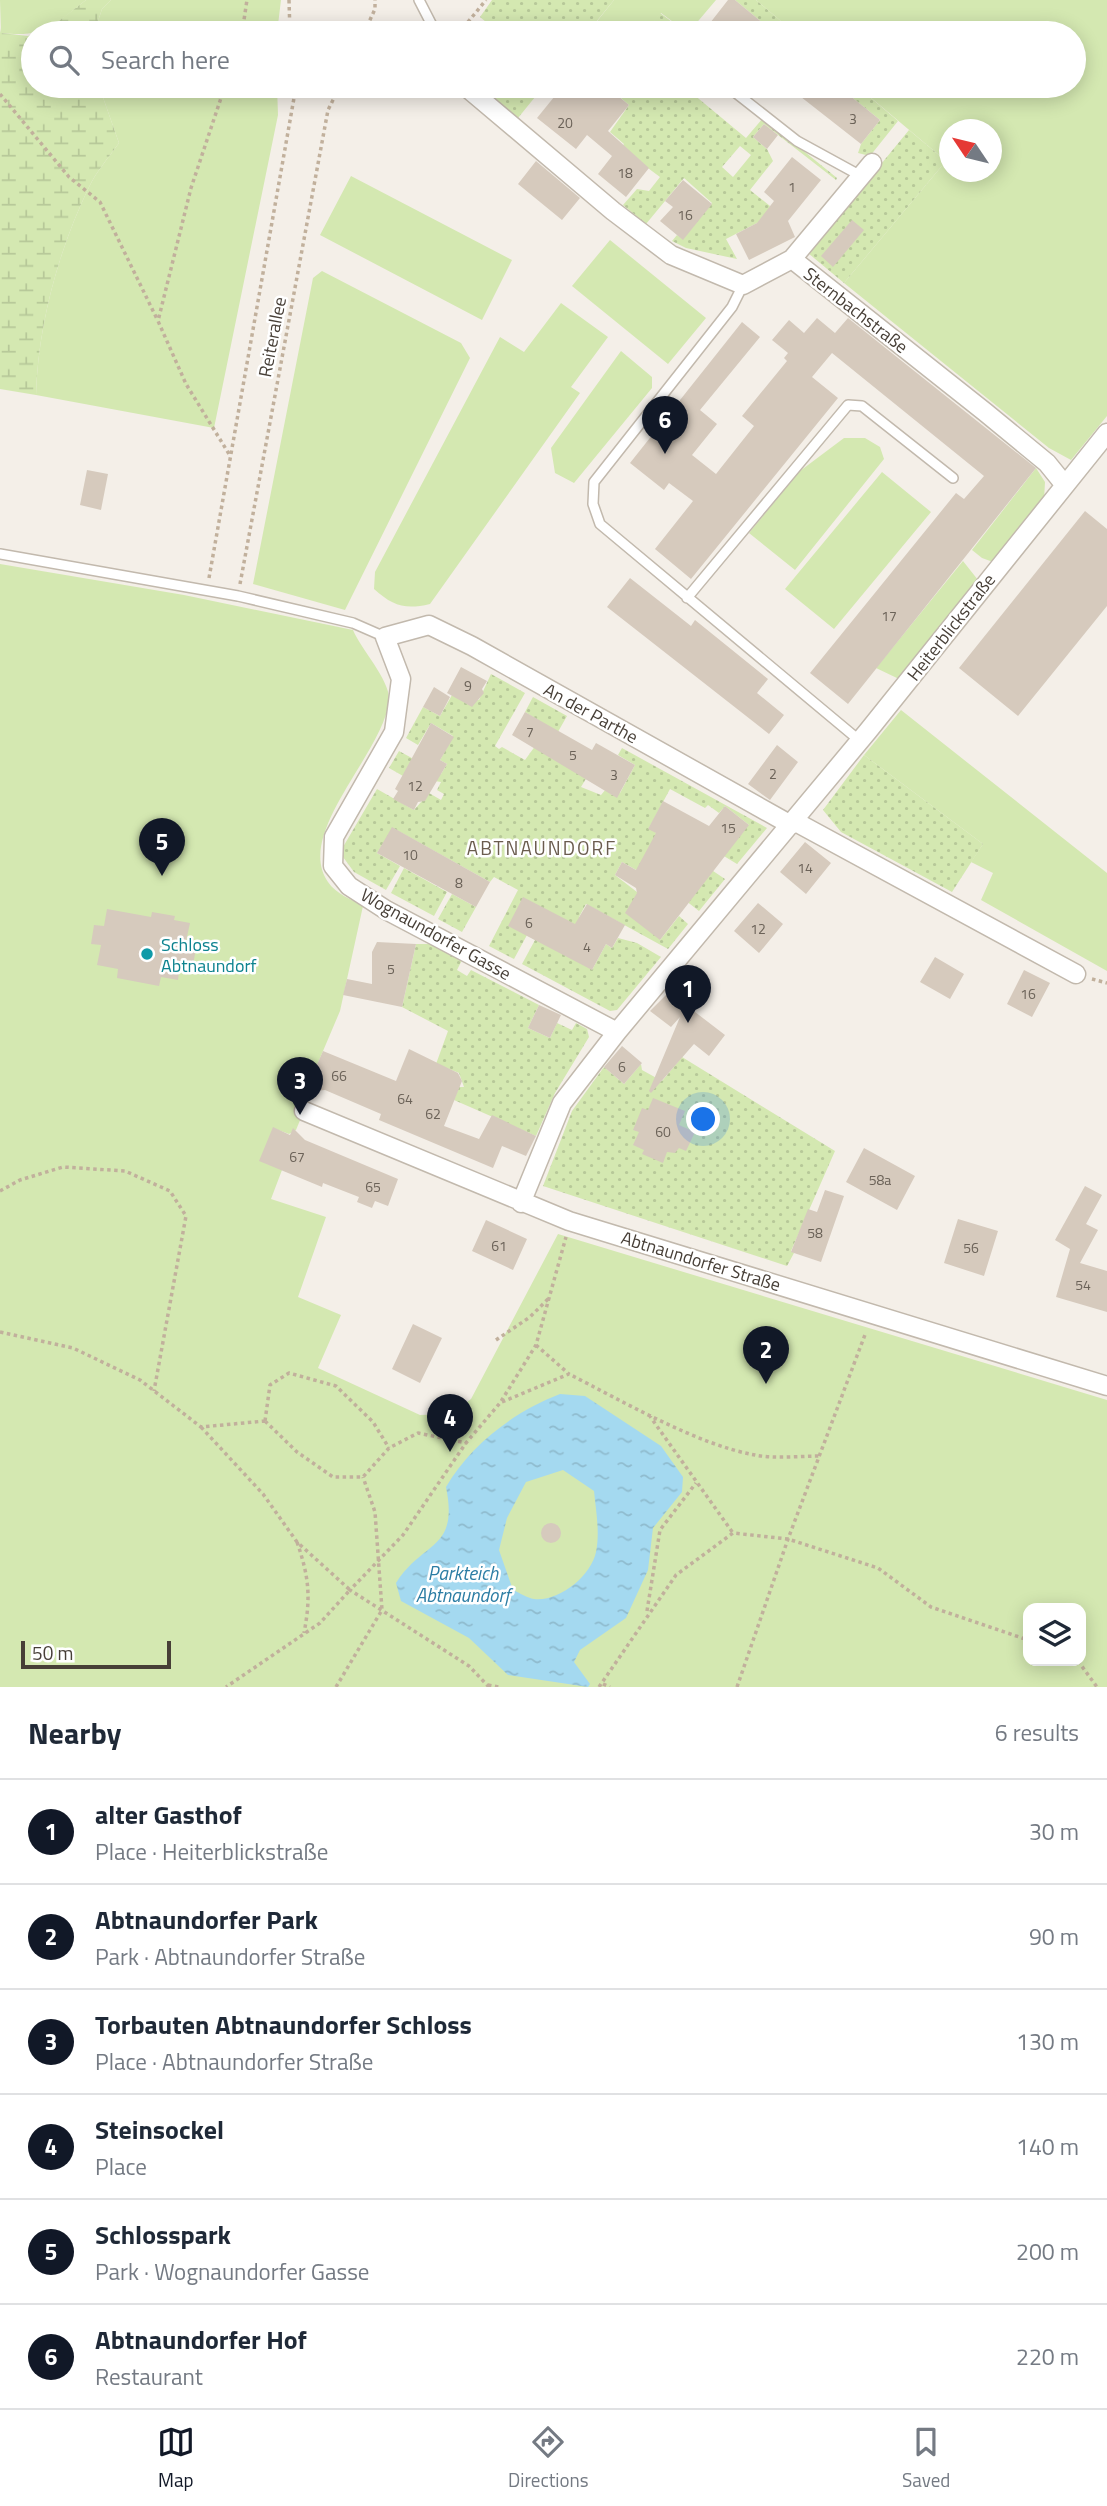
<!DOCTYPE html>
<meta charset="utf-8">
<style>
:root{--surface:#fff;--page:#f2f2f3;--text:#1f2937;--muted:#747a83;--line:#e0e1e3;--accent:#111827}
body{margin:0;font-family:"Titillium Web",sans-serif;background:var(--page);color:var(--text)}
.controls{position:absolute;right:21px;bottom:21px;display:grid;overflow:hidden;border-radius:14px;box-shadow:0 4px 18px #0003}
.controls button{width:63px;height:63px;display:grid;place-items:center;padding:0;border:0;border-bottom:2px solid var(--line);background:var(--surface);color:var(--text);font:35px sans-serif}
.compass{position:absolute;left:939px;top:119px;width:63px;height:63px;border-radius:50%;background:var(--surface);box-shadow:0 4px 18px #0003;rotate:305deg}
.scale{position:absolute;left:21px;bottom:18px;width:150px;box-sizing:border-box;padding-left:7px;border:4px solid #473f37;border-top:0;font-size:19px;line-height:24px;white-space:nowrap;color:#473f37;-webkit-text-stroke:5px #fff;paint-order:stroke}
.you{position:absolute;left:704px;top:1120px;width:24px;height:24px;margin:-18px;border:5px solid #fff;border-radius:50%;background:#1a73e8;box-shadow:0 0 0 10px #1a73e833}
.badge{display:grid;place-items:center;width:46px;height:46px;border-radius:50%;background:var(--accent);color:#fff;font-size:23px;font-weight:700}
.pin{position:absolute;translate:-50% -58px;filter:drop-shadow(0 2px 4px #0008)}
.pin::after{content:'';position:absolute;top:37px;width:24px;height:21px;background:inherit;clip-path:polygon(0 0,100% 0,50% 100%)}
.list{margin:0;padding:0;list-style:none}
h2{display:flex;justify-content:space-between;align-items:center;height:91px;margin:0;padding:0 28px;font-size:30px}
h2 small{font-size:23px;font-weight:400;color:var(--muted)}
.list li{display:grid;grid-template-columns:46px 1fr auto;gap:21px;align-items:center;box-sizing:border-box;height:105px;padding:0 28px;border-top:2px solid var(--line)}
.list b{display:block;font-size:26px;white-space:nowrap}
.list p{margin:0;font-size:23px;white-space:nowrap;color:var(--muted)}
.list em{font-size:23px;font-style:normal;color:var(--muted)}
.icon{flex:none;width:38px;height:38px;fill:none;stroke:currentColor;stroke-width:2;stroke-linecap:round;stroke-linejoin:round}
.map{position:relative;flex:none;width:1107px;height:1687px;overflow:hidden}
.search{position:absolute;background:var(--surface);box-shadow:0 4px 18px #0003;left:21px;right:21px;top:21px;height:77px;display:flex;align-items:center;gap:18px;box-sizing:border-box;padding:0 24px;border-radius:38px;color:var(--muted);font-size:26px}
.sheet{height:721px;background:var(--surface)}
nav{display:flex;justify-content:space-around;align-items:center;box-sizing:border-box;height:98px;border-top:2px solid var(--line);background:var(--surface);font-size:19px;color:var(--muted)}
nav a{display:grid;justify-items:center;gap:4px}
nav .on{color:var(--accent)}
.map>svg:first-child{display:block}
.green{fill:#d4e8b1;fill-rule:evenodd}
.wetland{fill:url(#wetland-marsh)}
.garden{fill:url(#garden-dots);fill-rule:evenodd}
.water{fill:url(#water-ripples);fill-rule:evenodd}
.building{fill:#d6cabd}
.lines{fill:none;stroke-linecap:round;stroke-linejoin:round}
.lane-casing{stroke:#c2b9ad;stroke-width:12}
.street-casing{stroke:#c2b9ad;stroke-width:21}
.path{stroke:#c1b09c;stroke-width:3.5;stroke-dasharray:3.5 3.5;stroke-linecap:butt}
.lane{stroke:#fff;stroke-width:9}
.street{stroke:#fff;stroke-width:18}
.culture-dot{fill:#0f9aa8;stroke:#fff;stroke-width:2.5}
.labels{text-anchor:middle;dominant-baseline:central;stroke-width:5;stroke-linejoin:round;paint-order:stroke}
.number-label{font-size:14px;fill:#6b6258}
.street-label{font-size:18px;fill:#473f37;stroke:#fff}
.culture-label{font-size:18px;fill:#0d838f;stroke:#fff;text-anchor:start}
.neighbourhood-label{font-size:19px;letter-spacing:2px;fill:#6a5c4e;stroke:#fff}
.water-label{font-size:19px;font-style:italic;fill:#2c7da4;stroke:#fff}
</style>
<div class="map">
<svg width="1107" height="1687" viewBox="0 0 1107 1687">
<defs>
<pattern id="wetland-marsh" width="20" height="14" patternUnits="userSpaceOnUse" patternTransform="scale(1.75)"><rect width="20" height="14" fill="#d4e8b1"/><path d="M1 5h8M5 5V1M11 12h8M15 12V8" fill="none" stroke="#b7c899"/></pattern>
<pattern id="garden-dots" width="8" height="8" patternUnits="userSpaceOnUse" patternTransform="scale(1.75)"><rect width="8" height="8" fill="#d4e8b1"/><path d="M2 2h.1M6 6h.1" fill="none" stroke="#b7c899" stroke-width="1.8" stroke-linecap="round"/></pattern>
<pattern id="water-ripples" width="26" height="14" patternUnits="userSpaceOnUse" patternTransform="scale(1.75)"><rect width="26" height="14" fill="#a4d9f0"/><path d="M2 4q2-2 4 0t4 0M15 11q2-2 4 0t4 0" fill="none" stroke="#8fbbce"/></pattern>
</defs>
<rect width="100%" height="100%" fill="#f4efe8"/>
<path class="green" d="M0,0h86c-33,26 -42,38 -85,33z
M111,0h170l-4,33h-183l8,-24z
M614,0h102l-28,33 -27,-20 -17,20h-39l-11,-8z
M756,0h351v416l-36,44 -22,-12 -205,-165 102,-122 -89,-75h217v-53h-279zM950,130h42v42h-42z
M99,86h178l1,29 -64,313 -178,-33c2,-69 22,-144 53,-208 7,-15 20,-30 30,-44z
M351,176l161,84 -30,60 -162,-85z
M610,240l96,78 -38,46 -96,-78z
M322,271l139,72 9,15 -125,252 -92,-26 60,-306z
M561,303l47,34 -37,50 9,6 -150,211c-25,6 -37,2 -56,-15l1,-17 125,-235 24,15z
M621,351l31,26v11l-78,95 -19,-10 -4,-25z
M844,438h21l15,9 4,12 -89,111 -46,-37 51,-62z
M1036,468l9,14 -1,18 -51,62 -11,-4 -10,-8z
M882,472l49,40 -97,117 -49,-40z
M963,561l15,19 -79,99 -23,-11z
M0,564l184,31 169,35c9,21 38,51 36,71 -6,53 -95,132 -61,181 8,12 23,17 35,24l-23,105 -31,73 3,7 -16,39 -7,4 -16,-6 9,42 -11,29 55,18 -28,80 43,18 -23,53 102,47 31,-1 20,-15 87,-165 549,166v287h-1107zM1028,1608h53v53h-53z
M901,710l206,163v98l-126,-71 12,-27 -22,-11 12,-18 -119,-89z"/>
<path class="wetland" d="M86,0h25l-9,9 -8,24h-59l20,-9z
M0,28l1,5 27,3 5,-2v52h66l20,57c-10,14 -23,29 -30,44 -31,64 -51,139 -53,208l-36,-6z"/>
<path class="garden" d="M492,0h122l-27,33h-88l-19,-16z
M735,0h21l39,33h-20z
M660,13l27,20h-43z
M495,86l7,6 5,-6h37l-26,32 -37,-31z
M607,86h92l-6,8 53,44 17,-20 74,60 -1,2 -72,-56 -11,13 14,12 6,12 -23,29 20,16 -5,13 -39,20 11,20 -51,-11 -14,-7 5,-6 6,4 29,-36 -28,-25 -38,46 -23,-19 14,-16 12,2 11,-14 -39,-29 3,-4 -14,-12 19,-27zM740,146l11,9 -18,22 -11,-10z
M838,86h19l41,35 -28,35 -12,-3 3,-9 19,-24z
M909,130l37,31 -102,122 -36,-30z
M491,674l34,19 -30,53 4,3 3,-2 23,13 24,-33 -24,-15 8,-15 34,19 -21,37 41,24 -6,10 20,8 5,-6 6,6 8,-2 15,-28 -17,-10 4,-7 145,80 -30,36 -56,-34 30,1 38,-6 -24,-19 -6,7 -11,-8 -3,3 -35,-19 -21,39 76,51 -26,32 -27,-21 -50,-28 -7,13 31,24 14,41 19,-24 9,8 -20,25 -82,-45 -7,13 11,7 2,46 14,-26 6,4 6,-10 19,5 24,14 -44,53 -7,1 -88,-47 13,-24 -8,-5 -13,24 -25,-13 29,-56 -24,-13 -4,5 -97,-54 -16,25 23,13 -14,24 -32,-18 -11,-15v-10l34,-58 37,21 15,-17 12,7 3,-6 -7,-4 4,-8 -38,-6 -14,-8 10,-17 42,23 6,-10 -7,-4 13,-24 -22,-13 -13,22 -12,-7 17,-31 17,9 12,-21 27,5z
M864,755l119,89 -31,48 -111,-60 -18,-22z
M404,868l43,24 -13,24 -43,-23z
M452,894l24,13 -14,25 -24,-13z
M416,944h13l33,16 -5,10 10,6 4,-6 68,35 -11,23 22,10 7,-15 15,7 4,-7 11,6 2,8 -34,56 -19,43 -82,-36 5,-13h5l-5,-14 -23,-9 12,-33 -46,-24z
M682,1057l153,94 -44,100 3,2 -7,13 -244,-80 29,-75 32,-44 20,17 17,-20 1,6 20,11z"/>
<path class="water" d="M560,1394l25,2 76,50 22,31 -1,15 -29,36 -5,42 -22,48 -46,32 -6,12 16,22 -2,3 -80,-12 -39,-37 -68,-37 -5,-18c27,-43 63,-32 50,-96 24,-42 69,-76 114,-93zM563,1470l31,21c2,20 6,41 2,61 -5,24 -37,50 -62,47 -7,-1 -14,-6 -21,-9l-14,-40 8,-32 19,-36z"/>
<path class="building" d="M728,0h7l40,33h-52l-13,-10z
M563,86h43l23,19 -21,26 41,37 -23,29 -28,-23 14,-18 -25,-21 -11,14 -39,-31z
M787,86h51l42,34 -19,24z
M764,124l14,11 -11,14 -14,-12z
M792,157l29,23 -33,41 7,16 -46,23 -13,-26 21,-11 17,-22 -10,-9z
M536,161l44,37 -18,22 -44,-36z
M683,180l29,24 -29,36 -23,-19 13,-14 -8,-6z
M852,220l12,10 -31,37 -12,-11z
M817,318l18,15 13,-15 188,150 -188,236 -38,-31 146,-180 8,6 20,-23 -152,-123 -20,24 26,21 -147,181 -36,-30 38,-48 -24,-18 -5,7 -34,-27 112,-141 18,15 -60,73 17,14 -25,31 24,19 38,-48 -12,-10 45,-55 -3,-3 4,-5 -16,-13 17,-20 15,13z
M87,470l21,4 -7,36 -21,-5z
M1085,511l22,18v77l-89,110 -59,-48z
M630,578l61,48 4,-6 73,59 -11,14 27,22 -15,19 -162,-127z
M461,667l26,14 -5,8 2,4 -12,14 -25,-14z
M434,687l16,10 -10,19 -17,-9z
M525,712l67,38 4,-7 39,22 -18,33 -105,-63z
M431,723l23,14 -14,23 7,4 -22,37 -7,1 -4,8 -21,-11 5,-8 -3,-2z
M777,745l21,17 -28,38 -22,-16z
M663,801l46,25 16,-20 24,19 -89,115 -35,-27 12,-20 -1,-5 -21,-13 7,-13 14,8 20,-37 -8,-4z
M392,827l98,55 -14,25 -99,-54z
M805,842l26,21 -25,31 -26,-22z
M523,897l52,27 12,-20 38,21 -13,23 -6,-4 -14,26 -84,-44z
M758,903l25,21 -24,29 -25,-22z
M107,909l44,8 1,-5 23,4 -1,4 16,3 -4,18 11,2 -4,22 -13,-2 -2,17 -17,-3 -2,9 -42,-8 1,-9 -21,-4 4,-20 -10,-1 3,-19 10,1z
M377,942l39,2 -14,63 -59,-12 4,-16 25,5v-32z
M935,957l29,17 -14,25 -30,-17z
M1024,970l26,13 -18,34 -25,-13z
M669,992l56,43 -16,21 -15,-12 -43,49 -2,-2 31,-74 -9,10 -21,-16z
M539,1005l22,10 -11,23 -22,-10z
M622,1046l20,17 -18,21 -20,-17z
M409,1049l49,24 4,8 -18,45 35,13 13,-24 44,21 -10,20 -24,-10 -9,22 -114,-48 2,-6 -56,-24 -20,2 18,-41 73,30z
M653,1098l32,13 -6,14 16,7 -9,19 -7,-3 -4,5 -8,-1 -4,11 -21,-9 2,-4 -11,-5 6,-13 -6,-2 9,-22 6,2z
M273,1127l17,8 3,-7 12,12 93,39 -10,27 -13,-5 -3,7 -15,-6 2,-5 -36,-14 -1,4 -63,-26z
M864,1148l51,28 -18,34 -51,-28z
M1085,1186l17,9 -16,29 12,6 -18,33 27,8v41l-51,-15 14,-48 -15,-9z
M825,1190l19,6 -23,66 -30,-10 17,-43 9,3z
M958,1219l40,12 -14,45 -40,-13z
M486,1220l41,19 -14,31 -41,-19z
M413,1324l29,14 -22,45 -28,-14z
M541 1533a10 10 0 1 1 20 0a10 10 0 1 1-20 0Z"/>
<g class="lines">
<defs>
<path id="lane" d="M419,0l17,33
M727,86l70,55 64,35
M743,285l-11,22 -138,175 -1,22 7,20 260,217
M0,554l238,42 115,27 32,14
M687,598l161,-193 14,1 91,72"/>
<path id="street" d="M465,86l148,125 58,44 72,30 49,-26 193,153 62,51 17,21
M792,259l80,-96
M794,821l282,153
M617,1032l-231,-122 -37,-24 -16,-20 1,-29 60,-105 7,-53 -16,-42 44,-12 43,21 319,179
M304,1111l265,110 538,165
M521,1203l41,-100 55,-71 251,-301 239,-298"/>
</defs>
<use href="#lane" class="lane-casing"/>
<use href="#street" class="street-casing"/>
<path class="path" d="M289,0l1,33
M242,33l5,-33
M364,33l11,-24v-9
M459,33l27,-33
M225,86l-34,102 -33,133 28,63 43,70
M0,94l69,83 31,25 57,117
M209,578l85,-480 -1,-12
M240,584l88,-474 12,-24
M1092,979l15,4
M0,1191l20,-11 43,-13 62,4 45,20 16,25 -32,175
M0,1332l73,16 67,32 61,47 64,-6
M496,1340l34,-23 19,-19
M536,1345l33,29
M502,1402l67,-28c53,27 129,71 186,81 20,4 44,1 65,1
M649,1415l84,118
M265,1421l32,31 36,25h30l26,-29 29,-15 48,10
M265,1421l5,-36 19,-12 47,13 37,36 16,26
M201,1427l62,67 34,48 53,48 -30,33 -94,64
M297,1542c12,35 14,55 7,91
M647,1611l13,-81 36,-47
M1078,1661l19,26
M603,1684l7,3
M488,1685l11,2
M336,1687l46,-77 -7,-98 -12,-35
M489,1687l-20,-21 -119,-76 53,-55 63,-92 34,-40 36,-58 30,-108
M599,1687l77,-112 57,-42 55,6 90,29 53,39 97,33
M737,1687l51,-148 78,-207"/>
<use href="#lane" class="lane"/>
<use href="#street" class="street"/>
</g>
<circle class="culture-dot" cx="147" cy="954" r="7"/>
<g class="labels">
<g class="number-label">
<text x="853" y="118">3</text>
<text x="565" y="122">20</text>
<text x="625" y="172">18</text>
<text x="792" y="186">1</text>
<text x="685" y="214">16</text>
<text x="889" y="615">17</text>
<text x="468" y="685">9</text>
<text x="530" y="731">7</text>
<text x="573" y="754">5</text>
<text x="773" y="773">2</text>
<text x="614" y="774">3</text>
<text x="415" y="785">12</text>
<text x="728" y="827">15</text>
<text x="410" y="854">10</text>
<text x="805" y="867">14</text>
<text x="459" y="882">8</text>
<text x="529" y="922">6</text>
<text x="758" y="928">12</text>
<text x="587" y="946">4</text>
<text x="391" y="968">5</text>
<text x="1028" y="993">16</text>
<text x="622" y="1066">6</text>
<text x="339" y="1075">66</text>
<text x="405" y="1098">64</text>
<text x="433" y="1113">62</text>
<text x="663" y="1131">60</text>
<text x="297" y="1156">67</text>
<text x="880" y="1179">58a</text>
<text x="373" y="1186">65</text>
<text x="815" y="1232">58</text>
<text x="499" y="1245">61</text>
<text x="971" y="1247">56</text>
<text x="1083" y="1284">54</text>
</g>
<g class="street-label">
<text transform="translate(856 310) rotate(38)">Sternbachstraße</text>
<text transform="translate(272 337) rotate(-79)">Reiterallee</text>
<text transform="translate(951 627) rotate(-52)">Heiterblickstraße</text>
<text transform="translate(591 713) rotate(29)">An der Parthe</text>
<text transform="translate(436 934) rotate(29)">Wognaundorfer Gasse</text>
<text transform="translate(701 1261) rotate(17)">Abtnaundorfer Straße</text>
</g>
<g class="culture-label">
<text x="161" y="944">Schloss<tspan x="161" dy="21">Abtnaundorf</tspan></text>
</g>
<g class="neighbourhood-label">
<text x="542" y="847">ABTNAUNDORF</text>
</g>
<g class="water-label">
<text x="463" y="1572">Parkteich<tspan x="463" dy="22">Abtnaundorf</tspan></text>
</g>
</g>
</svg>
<div class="controls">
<button><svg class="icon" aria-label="layers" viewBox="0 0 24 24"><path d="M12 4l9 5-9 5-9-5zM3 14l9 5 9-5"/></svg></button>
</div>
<svg class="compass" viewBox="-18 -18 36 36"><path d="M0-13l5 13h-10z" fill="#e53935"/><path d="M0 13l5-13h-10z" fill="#747a83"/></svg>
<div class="scale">50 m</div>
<div class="you"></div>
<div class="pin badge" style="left:688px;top:1023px">1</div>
<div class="pin badge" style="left:766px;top:1384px">2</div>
<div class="pin badge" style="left:300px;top:1115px">3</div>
<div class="pin badge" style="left:450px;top:1452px">4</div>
<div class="pin badge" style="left:162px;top:876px">5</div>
<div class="pin badge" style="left:665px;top:454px">6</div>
<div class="search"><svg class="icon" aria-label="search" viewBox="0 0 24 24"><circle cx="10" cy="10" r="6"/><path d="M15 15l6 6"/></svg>Search here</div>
</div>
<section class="sheet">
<h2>Nearby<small>6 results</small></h2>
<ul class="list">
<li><span class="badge">1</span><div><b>alter Gasthof</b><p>Place · Heiterblickstraße</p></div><em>30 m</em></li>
<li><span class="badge">2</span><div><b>Abtnaundorfer Park</b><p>Park · Abtnaundorfer Straße</p></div><em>90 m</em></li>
<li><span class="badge">3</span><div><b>Torbauten Abtnaundorfer Schloss</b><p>Place · Abtnaundorfer Straße</p></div><em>130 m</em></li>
<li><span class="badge">4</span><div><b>Steinsockel</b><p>Place</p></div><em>140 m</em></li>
<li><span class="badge">5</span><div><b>Schlosspark</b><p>Park · Wognaundorfer Gasse</p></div><em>200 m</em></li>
<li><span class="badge">6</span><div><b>Abtnaundorfer Hof</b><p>Restaurant</p></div><em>220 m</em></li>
</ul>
</section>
<nav>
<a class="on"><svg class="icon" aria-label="map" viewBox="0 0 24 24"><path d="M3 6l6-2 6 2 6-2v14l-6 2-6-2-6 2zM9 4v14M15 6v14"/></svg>Map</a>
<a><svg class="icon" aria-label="directions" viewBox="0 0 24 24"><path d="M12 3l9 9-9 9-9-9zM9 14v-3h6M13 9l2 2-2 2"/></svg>Directions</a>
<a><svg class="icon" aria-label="saved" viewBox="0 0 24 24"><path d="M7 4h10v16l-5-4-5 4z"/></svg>Saved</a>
</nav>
